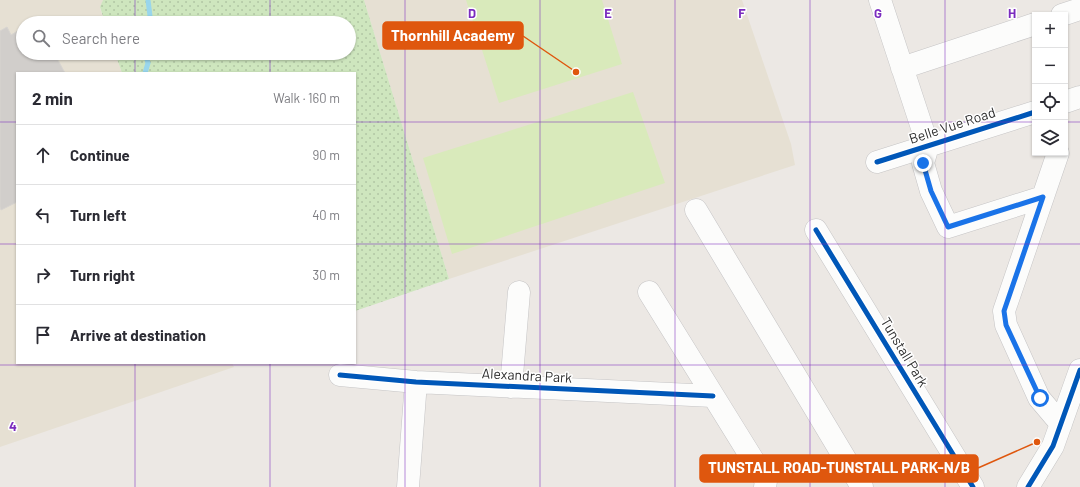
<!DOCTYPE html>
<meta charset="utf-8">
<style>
:root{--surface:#fff;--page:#f2f2f3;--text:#2b2b33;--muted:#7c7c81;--line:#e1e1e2}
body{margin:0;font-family:Barlow,sans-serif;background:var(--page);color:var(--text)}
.controls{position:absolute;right:12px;top:12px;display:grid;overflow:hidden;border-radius:0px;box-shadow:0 1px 3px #0004}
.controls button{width:36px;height:36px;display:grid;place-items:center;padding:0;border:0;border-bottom:1px solid var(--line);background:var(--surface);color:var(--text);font:20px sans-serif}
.stop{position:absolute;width:12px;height:12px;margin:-9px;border:3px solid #1a73e8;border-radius:50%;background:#fff}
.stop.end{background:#1a73e8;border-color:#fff;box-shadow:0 1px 4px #0008}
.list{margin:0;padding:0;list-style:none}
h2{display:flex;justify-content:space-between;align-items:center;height:52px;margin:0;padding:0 16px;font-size:17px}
h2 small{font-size:13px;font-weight:400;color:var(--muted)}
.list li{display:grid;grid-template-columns:26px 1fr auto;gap:12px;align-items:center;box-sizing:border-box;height:60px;padding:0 16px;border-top:1px solid var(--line)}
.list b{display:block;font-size:15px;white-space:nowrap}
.list em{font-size:13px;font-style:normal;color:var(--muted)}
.icon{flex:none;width:22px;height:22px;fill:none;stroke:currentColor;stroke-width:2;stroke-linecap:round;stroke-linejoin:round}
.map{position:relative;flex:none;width:1080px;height:487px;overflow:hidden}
.search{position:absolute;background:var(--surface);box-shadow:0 1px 3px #0004;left:16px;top:16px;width:340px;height:44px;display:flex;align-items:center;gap:10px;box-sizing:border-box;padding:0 14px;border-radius:22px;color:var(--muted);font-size:15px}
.panel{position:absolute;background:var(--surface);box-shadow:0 1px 3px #0004;left:16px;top:72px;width:340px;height:292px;border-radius:0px}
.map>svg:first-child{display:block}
.education{fill:#e6e0d3}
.grass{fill:url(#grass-dots)}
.pitch{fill:#d9eabb}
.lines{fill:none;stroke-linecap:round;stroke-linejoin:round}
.stream{stroke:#99d6ec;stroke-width:5}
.building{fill:#d1cecb;stroke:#d7d4d0}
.minor-casing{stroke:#c5c4c5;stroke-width:23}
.minor{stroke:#fcfcfb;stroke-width:22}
.cycleway-casing{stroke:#fff;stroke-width:8}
.cycleway{stroke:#0057b8;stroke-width:5}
.route{stroke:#1a73e8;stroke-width:5}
.grid{fill:none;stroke:#7b2cbf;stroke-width:1;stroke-opacity:0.55}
.labels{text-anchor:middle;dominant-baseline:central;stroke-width:3;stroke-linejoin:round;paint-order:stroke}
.street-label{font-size:14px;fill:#2e2e2e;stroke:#fff}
.grid-label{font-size:13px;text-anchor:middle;font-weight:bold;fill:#7b2cbf;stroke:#fff;stroke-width:3;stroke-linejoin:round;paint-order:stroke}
.leader{fill:none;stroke:#df570e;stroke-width:1.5}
.callout-dot{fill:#df570e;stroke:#fff;stroke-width:1.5}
.callout{fill:#df570e;stroke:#df570e;stroke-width:1.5}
.callout-label{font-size:15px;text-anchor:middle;font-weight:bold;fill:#fff}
</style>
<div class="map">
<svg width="1080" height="487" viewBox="0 0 1080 487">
<defs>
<pattern id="grass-dots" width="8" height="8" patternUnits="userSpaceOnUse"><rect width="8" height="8" fill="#cee6be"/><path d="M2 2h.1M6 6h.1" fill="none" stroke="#b1c6a4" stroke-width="1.8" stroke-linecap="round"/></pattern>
</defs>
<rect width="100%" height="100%" fill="#ece8e4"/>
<path class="education" d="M0,0h103l-3,8 5,15h-82v30h92l7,20h-105v290h215l2,4 -234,80z
M364,0h378l49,144 4,21 -346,114z"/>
<path class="grass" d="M103,0h261l85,279 -94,32v-238h-233l-7,-20h234v-30h-244l-5,-16z"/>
<path class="pitch" d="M466,0h136l20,64 -123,39z
M633,92l32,91 -213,71 -29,-96z"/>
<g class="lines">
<path class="stream" d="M147,23l3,-7 -2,-16
M145,73l3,-10 -3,-10"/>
</g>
<path class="building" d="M7,27l4,8 12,-7v25h31l11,20h-48v129l-16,8 -1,-3v-176z"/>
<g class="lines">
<defs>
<path id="minor" d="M880,0l48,146 -5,17 8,28 17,36 95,-30
M1062,15l18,-6
M902,68l133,-44
M1065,102l15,-5
M1058,153l-54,158 2,14 33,73 22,26
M877,162l158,-50
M696,210l166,277
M816,230l157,257
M649,292l117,189 -1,6
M340,375l76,7 297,14
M511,387l8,-95
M408,487l8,-105
M1028,487l25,-41 27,-76"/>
</defs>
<use href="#minor" class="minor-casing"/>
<use href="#minor" class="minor"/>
<defs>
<path id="cycleway" d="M877,162l158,-50
M816,230l157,257
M340,375l76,7 297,14
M1028,487l25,-41 27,-76"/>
</defs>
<use href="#cycleway" class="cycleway-casing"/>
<use href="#cycleway" class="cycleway"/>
</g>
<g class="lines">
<path class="route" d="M923,163l8,28 17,36 95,-30 -39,114 2,14 34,73"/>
</g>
<path class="grid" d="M135,0v23M270,0v23M405,0v487M540,0v487M675,0v487M810,0v487M945,0v487M135,53v20M270,53v20M0,122h17M355,122h680M1065,122h15M0,244h17M355,244h725M135,363v124M270,363v124M0,365h1080"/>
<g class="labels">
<g class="street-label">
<text transform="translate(952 125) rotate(-18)">Belle Vue Road</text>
<text transform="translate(905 352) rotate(59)">Tunstall Park</text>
<text transform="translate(527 375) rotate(3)">Alexandra Park</text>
</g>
</g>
<g class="grid-label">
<text x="472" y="18">D</text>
<text x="608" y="18">E</text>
<text x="742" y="18">F</text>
<text x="878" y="18">G</text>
<text x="1012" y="18">H</text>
<text x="13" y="431">4</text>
</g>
<path class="leader" d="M576 72L523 36M1037 442L978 468"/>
<g class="callout-dot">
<circle cx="576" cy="72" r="4"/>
<circle cx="1037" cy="442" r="4"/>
</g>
<g class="callout">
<rect x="383" y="22" width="140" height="27" rx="4"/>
<rect x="700" y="455" width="278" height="27" rx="4"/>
</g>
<g class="callout-label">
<text x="453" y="41">Thornhill Academy</text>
<text x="839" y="473">TUNSTALL ROAD-TUNSTALL PARK-N/B</text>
</g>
</svg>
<div class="controls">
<button>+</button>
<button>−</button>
<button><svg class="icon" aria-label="locate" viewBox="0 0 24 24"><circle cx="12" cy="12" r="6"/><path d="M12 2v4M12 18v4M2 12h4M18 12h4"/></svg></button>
<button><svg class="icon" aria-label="layers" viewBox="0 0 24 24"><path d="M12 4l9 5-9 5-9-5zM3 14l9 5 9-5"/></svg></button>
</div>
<div class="stop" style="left:1040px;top:398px"></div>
<div class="stop end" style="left:923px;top:163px"></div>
<div class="search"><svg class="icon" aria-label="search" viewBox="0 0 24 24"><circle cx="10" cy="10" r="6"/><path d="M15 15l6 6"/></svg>Search here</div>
<section class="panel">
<h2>2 min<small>Walk · 160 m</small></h2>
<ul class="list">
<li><svg class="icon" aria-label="ahead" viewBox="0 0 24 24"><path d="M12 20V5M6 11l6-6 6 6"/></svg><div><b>Continue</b></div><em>90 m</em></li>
<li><svg class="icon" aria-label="left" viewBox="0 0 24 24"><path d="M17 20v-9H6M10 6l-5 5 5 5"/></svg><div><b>Turn left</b></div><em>40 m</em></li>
<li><svg class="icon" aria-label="right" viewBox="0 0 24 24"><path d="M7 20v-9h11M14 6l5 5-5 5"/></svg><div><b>Turn right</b></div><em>30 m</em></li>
<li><svg class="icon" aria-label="arrive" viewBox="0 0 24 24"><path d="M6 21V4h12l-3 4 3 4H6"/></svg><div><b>Arrive at destination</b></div></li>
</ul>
</section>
</div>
